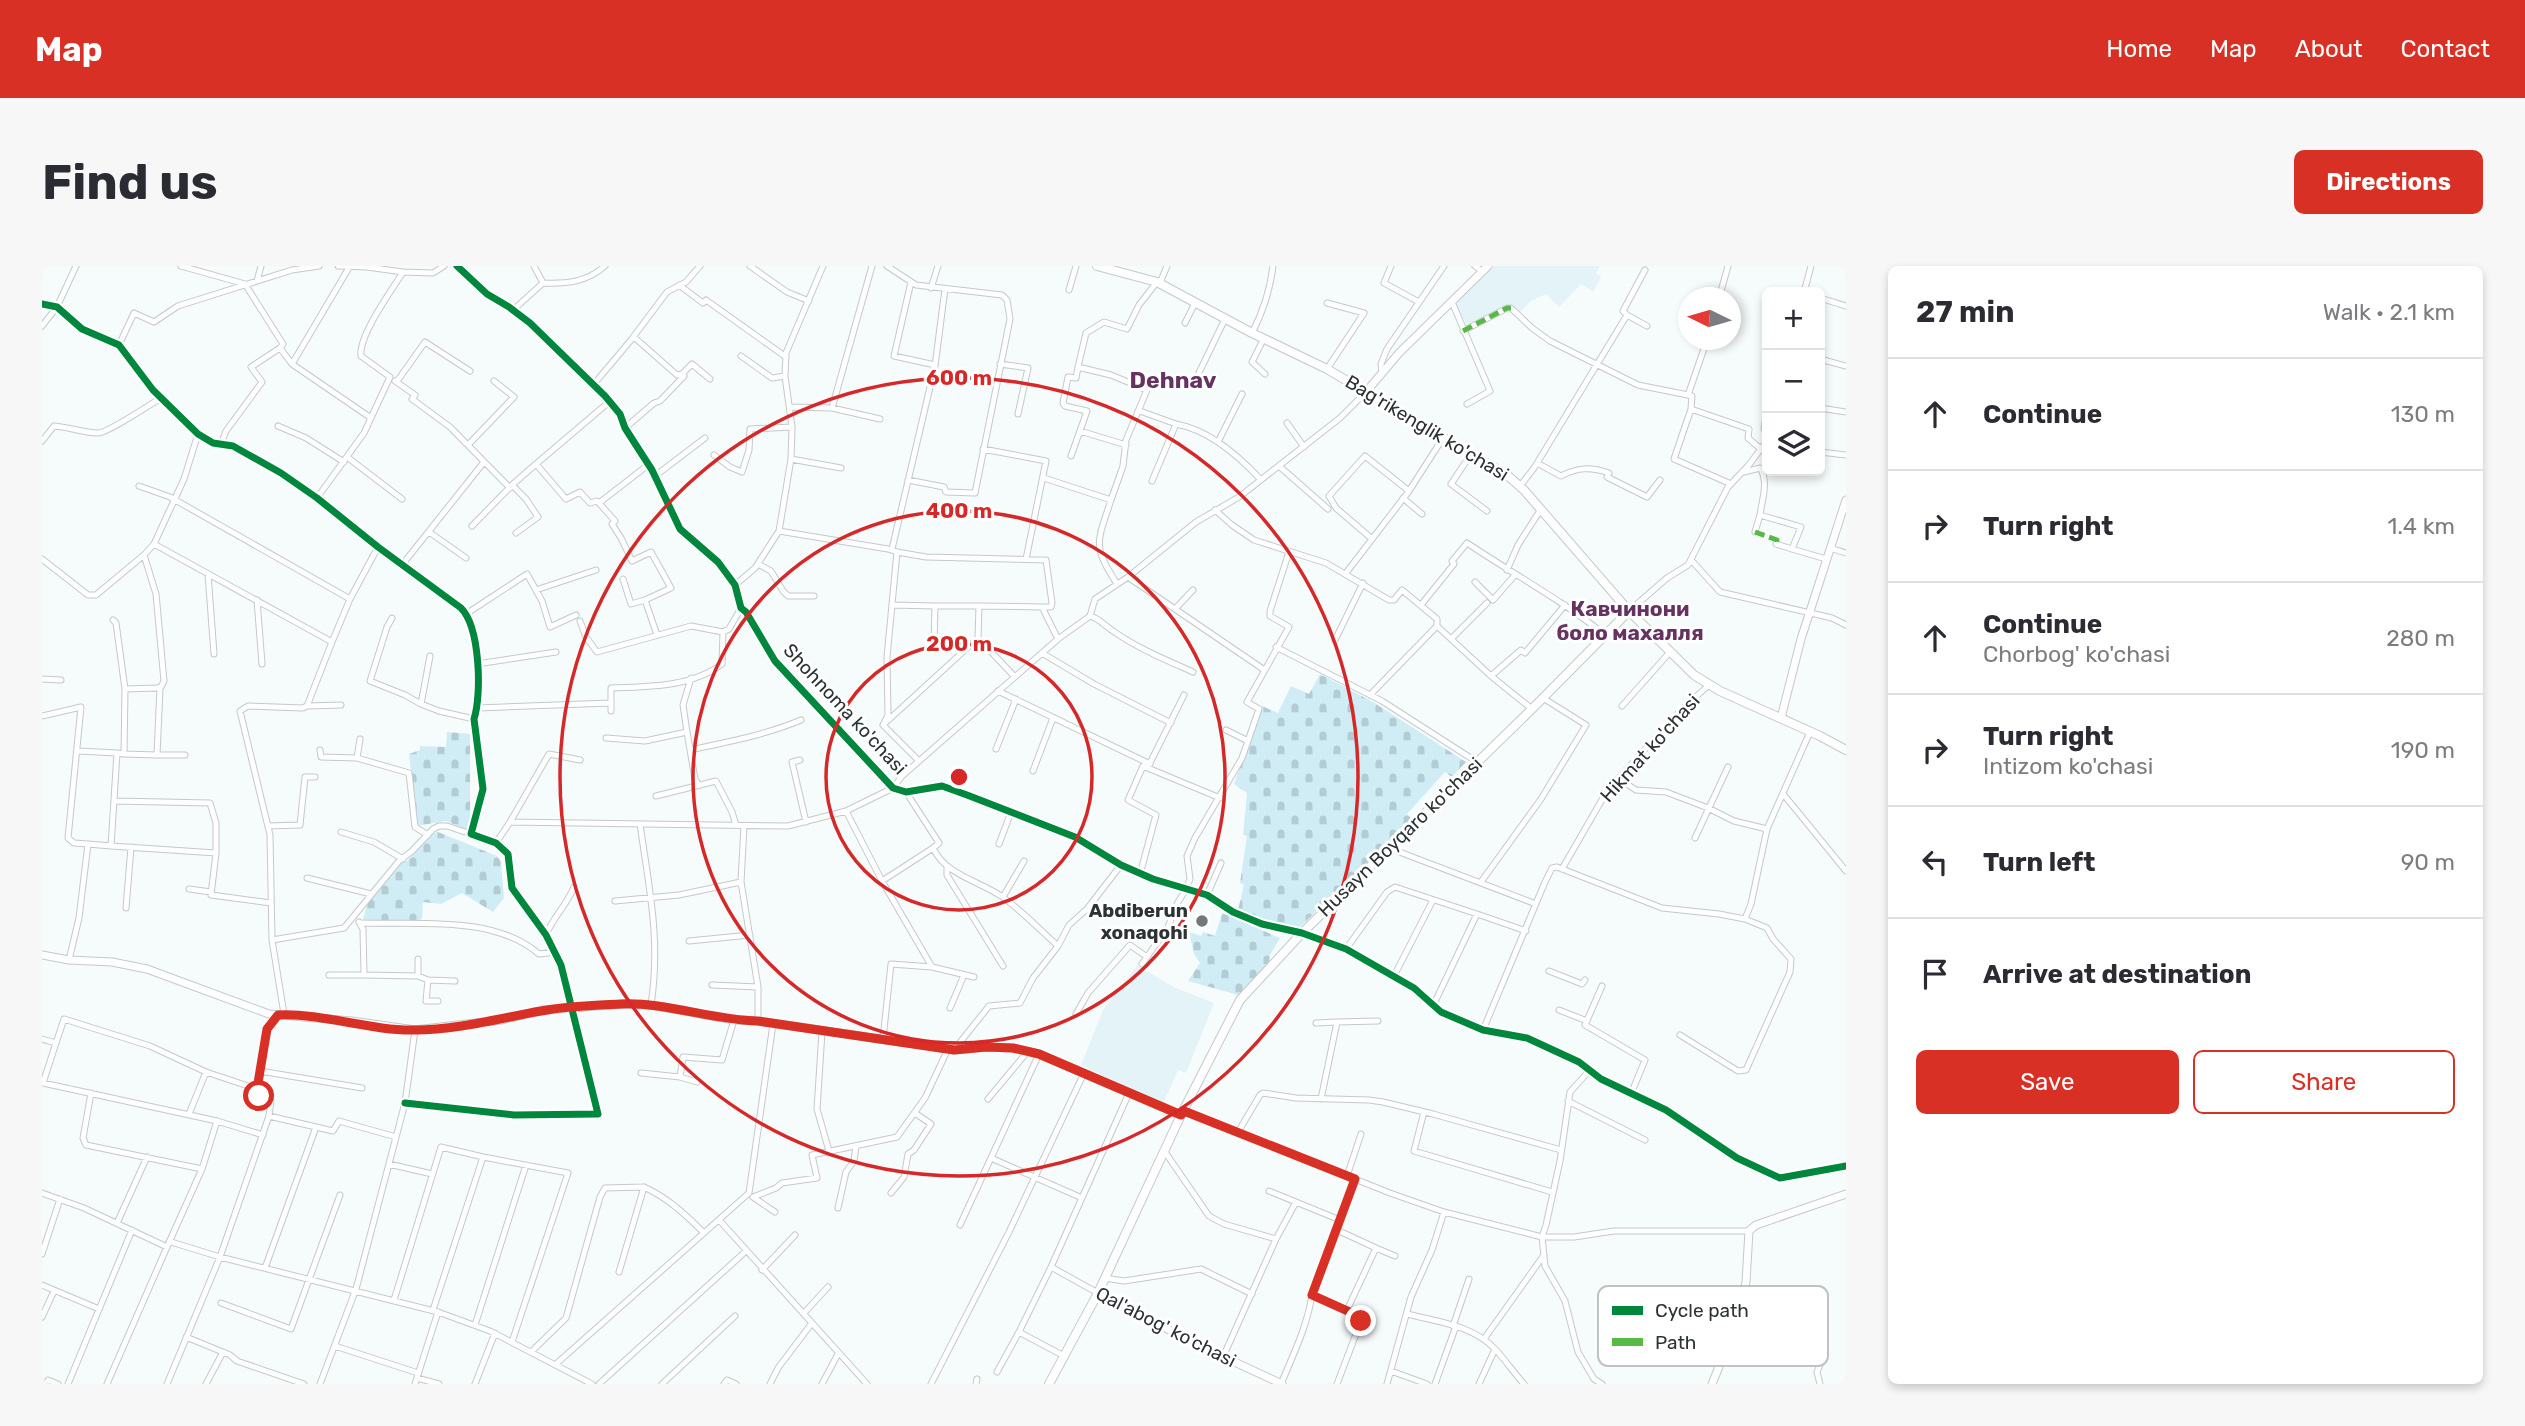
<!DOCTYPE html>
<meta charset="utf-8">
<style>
:root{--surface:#fff;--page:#f7f7f7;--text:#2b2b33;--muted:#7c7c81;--line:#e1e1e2;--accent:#d93025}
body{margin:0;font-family:Rubik,sans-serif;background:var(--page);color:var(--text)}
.controls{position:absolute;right:21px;top:21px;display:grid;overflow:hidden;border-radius:10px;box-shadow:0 4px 10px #0003}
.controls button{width:63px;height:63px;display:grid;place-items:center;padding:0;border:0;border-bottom:2px solid var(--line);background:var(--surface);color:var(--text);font:35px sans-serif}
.compass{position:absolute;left:1636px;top:21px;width:63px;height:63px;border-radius:50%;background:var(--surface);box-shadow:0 4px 10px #0003;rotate:275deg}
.stop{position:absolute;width:21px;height:21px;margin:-16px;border:5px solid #d93025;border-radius:50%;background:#fff}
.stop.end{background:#d93025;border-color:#fff;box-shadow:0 2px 7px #0008}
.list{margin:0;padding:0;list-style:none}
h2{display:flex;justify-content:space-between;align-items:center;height:91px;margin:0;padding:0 28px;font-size:30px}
h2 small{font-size:23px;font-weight:400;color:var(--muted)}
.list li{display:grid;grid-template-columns:46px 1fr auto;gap:21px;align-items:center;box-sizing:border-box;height:112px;padding:0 28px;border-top:2px solid var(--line)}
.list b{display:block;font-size:26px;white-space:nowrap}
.list p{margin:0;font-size:23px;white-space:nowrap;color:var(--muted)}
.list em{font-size:23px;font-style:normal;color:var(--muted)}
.actions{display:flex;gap:14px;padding:21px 28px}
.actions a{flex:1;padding:16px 0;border:2px solid var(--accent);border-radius:10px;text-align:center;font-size:24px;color:var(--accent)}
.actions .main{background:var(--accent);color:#fff}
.icon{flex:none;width:38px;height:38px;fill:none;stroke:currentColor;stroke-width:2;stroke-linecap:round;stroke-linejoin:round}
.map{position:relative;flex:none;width:1804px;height:1118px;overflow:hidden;border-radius:10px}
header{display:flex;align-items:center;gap:42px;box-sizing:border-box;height:98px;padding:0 35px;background:var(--accent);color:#fff}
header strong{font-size:33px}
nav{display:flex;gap:38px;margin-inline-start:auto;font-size:24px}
.intro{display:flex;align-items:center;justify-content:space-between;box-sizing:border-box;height:168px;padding:0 42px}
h1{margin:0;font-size:49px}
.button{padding:18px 32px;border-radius:10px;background:var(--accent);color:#fff;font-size:24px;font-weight:700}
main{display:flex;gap:42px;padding:0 42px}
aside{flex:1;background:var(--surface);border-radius:10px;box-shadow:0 4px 10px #0003}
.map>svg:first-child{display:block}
.built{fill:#e4f3f8}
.cemetery{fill:url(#cemetery-stones)}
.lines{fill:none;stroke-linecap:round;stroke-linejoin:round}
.minor-casing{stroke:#c4c9ca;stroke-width:7}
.tertiary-casing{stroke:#c4c9ca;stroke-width:9}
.secondary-casing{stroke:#c4c9ca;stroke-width:10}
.minor{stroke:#fefeff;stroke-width:5}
.tertiary{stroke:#fefeff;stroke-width:7}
.secondary{stroke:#fefeff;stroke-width:8}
.quiet{stroke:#58b947;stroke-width:5;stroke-dasharray:10 5;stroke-linecap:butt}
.cycleway-casing{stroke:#fff;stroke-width:11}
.cycleway{stroke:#00873e;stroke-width:7}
.route{stroke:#d93025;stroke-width:9}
.ring{fill:none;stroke:#d62828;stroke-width:3.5}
.poi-dot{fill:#73797b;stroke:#fff;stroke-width:2.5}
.labels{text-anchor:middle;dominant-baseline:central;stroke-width:6;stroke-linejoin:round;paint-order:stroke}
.street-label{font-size:19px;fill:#2d3335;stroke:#fff}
.poi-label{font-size:19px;font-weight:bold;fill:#2d3335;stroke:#fff;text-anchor:end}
.neighbourhood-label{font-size:21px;font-weight:bold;fill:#663262;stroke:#fff}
.quarter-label{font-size:23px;font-weight:bold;fill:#663262;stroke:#fff}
.key{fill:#fff;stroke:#c0c2c2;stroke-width:2}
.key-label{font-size:19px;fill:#2d3335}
.centre{fill:#d62828;stroke:#fff;stroke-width:3.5}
.ring-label{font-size:21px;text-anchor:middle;font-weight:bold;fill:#d62828;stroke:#fff;stroke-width:6;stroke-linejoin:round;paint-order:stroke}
</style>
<header>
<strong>Map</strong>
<nav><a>Home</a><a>Map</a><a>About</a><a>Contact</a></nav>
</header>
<div class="intro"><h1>Find us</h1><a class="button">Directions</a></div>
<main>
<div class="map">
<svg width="1804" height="1118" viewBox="0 0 1804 1118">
<defs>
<pattern id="cemetery-stones" width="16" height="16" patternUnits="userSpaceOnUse" patternTransform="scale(1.75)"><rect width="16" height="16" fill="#d0edf6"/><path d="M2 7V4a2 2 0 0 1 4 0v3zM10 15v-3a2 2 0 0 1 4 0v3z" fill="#b3ccd4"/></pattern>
</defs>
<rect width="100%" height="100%" fill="#f6fbfc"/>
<path class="built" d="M1451,0h107l-4,7 5,4 -8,15 -12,-8 -22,23 -13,-13 -15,7 -11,11 -9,-8 -43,23 -13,-24z
M1095,700l39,22 38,15 -28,70 -8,-3 -15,34 -82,-39 22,-55z"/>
<path class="cemetery" d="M1278,408l53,28 93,60 -14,15 -7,-5 -38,42 5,5 -111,107c-18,8 -46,-8 -63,-16l6,-25 -4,-2 7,-47 -4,-1 4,-42 -13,-9 28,-78 16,7 13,-27 18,8z
M405,466l23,2v84l-3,12 -21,-9 -29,5 -8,-72 11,-4v-4l26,1z
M396,566l59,24 4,6 3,36 -11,14 -31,-19 -21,11 -18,-2 -1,17c-18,7 -40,4 -59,1l4,-16 35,-42 5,-1 23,-27z
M1180,647l58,25 -10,17 -1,8 -31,32 -50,-14 12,-18 -6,-9 -5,-22 12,4 2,-4 12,4z"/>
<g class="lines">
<defs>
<path id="minor" d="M139,0l64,18 38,60 -3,4 12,16
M296,0l29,1 36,5
M308,0l-58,98 79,54
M415,0l30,28 22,13 21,16 75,73 15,18 5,14 27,42 28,59 38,33 17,23 6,23 5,4 29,49 118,127 13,4 36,-6 25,9 108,42 46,28 32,14 54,16 26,17 29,12 40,9 44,16 68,39 27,24 42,18 44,8 52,24 22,17 65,31 71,48 43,20 66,-12
M492,0l9,17
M708,0l37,26 22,9
M781,0l-37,87 -1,23 7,51 -1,32 50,9
M845,0l29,19 86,10 5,5 3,19 -35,174 -29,-1 -2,-5 -36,-7
M1349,0l-7,17 35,19
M1433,0l7,5
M215,15l4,-15
M869,16l-17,74 41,9
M1118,17l7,-17
M637,19l24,18 3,-3 80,57
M889,22l7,-22
M1027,24l7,-24
M1762,26l7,-26
M1677,32l9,-32
M1778,32l26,8
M1410,36l38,89 -23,13
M0,38l15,3 25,22 37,16 34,45 45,44 15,9 20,3 48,27 36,25 61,49 83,61c19,19 21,86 13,111l9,70 -12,45 25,9 12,11 4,34 34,47 15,30 37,149 -84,1 -109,-12
M471,44l30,-27c24,1 44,-1 62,-17
M1585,49l20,11
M1143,57l10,-20
M0,60l15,-19 19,-41
M1421,65l44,-23h4l21,20 18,13 88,44 50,10
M1210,67c12,-23 18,-42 21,-67
M592,71l43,38 5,-1 10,-10 18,15
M1222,72l-12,24 13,12
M1665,74l-19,55 4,1 -1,13 -17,50 57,25
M77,79l15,-32 20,9 24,-16 114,-36 27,-4
M699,90l31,22 13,-2
M1778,93l26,7
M958,98l28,4 -10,46
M1036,101l8,-34 18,-11 23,7 12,-24 18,-23
M1285,103l37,-56 -37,-10
M1340,107l-1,-9 6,-15 57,-83
M353,115l20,14 -3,4 38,28 60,61
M353,115l3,-1 27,-38 45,29
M552,118l37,-44 36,-48 19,-10 14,-16
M1151,119l32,-66
M567,136l-73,62 30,35 14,-7 10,11 7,-2 2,2 49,-38
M748,141l42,1 40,-142
M790,142l48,11
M1778,142l26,4
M1649,143l58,20 -1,9 14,12
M1725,144l-3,19 3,1
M1098,145l36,13 -24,57
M1245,157l17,24
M1134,158c33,6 63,32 85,56
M236,160l28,12 38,24
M583,162l29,-25 6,-2 24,-25 -2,-2
M1038,165l46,14
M0,175l12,-15c15,1 30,7 44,7 10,0 51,-28 63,-35
M1176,176l24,-48
M179,178l5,-13 36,-49 -11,-15 29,-19
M427,178l45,-47 -20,-16
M941,183l63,12 -20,98
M1778,186l26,3
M1429,188l-20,30 36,27
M672,189l16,12 12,5 7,-22 1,-21 42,-2
M305,191l55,42
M1495,197l24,13c17,-9 30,-9 48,-3l-2,4 40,20 13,-17
M1237,200l49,43
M1702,206l16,-4c9,13 2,32 0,47l41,12 -9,22 34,10
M613,210l50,-38
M1002,212l67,22 12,-34 3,-26 21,-50 -36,-15 -33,-8 -2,11 -8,-1 -5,26 2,3 22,5 -16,45
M97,220l31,11 180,102
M1478,220l14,-18 93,-153 -4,-4 22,-41
M275,232l47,-65 26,-56 -29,-21c-3,-20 31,-66 42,-84l30,1 11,-7
M1361,232l19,16
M1069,234c-14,43 -19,45 6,84
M557,237l16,18 -3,3 9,14 11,23 19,-9 20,36 -26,12
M1173,244l17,15 22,15 72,23 63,37h5l8,-10 35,29v7l54,50 41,33
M430,260l40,-41
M737,265l109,18 9,3 -10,105 1,58 -5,10
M387,266l37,26
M1713,266l5,-17
M474,267l22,-16 -12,-18 -14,-14 24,-21
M1329,272l-35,-30 -7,-12 36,-40 44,35
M112,278l178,98 18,-43 28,-52
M1734,278l16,5
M1788,282l16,5
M850,283l43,-183 10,-77
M855,286l29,5 120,3 6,43 -1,4h-9l16,32
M0,293l46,36h8l48,-40 10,-11 30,-65 14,-45
M1650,295l28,31 112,26 14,7
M716,298l13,7 12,20 5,5h26
M360,299l82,-103
M1465,304l11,-25 23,-36
M1304,307l63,-82 34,-53
M166,308l6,80
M1086,311l135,92
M581,313l8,25 14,-4 12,35
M1433,316l18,18 22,-25
M693,319l20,-17 24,-37 12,-72
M494,324l60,-20
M215,334l5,64
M851,339l42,1
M1379,339l33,-41 -2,-3 15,-18c46,31 95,57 138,92
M1133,343l18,-19
M1587,345l38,-33 21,-13 40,-78 20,-21 19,-25
M424,348l61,-40 15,27 8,26 26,-12
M1048,350c9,2 15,10 23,15 24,17 53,29 80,41
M350,352l-5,9 -17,54 35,14 16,9
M538,355l6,16 11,15 94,-26 32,6 6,-3 12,-21
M936,372l37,39
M1409,373l36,-36
M1293,374l28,-57
M892,377l1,-37h44
M1234,381l106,54 95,61
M1000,387l52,31 77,39
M388,390l-9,48 18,7 35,8
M435,398l79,-12
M1449,410l30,-26 4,3 40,-48
M0,413l19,1
M83,423l32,-1 4,-1 3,-6 -8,-87 -12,-39
M956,425l152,73
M1328,429l67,-69
M265,440l34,-1
M1580,440l48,-54
M436,442l133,-5
M569,445v-23c36,-1 81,-1 111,-24l1,-32
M0,450l39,-9 -13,131 6,5 14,1
M1184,464l22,11
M645,466l-4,-27 8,-27
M564,472l39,3 42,-9 8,47 3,5
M954,483l20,-50
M278,484l1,7 36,1 52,15 6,54 13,8
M648,484c38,-8 75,-15 111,-30
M36,485l39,2
M82,488l33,1 3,-67
M115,489h28
M315,492l3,-19
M758,494l-8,2 14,60
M877,495l-36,-36 95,-87 1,-32 63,1
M1107,499l35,-70
M991,505l20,-53
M1577,513l17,11 30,2 42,16 26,13 33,8
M864,526l33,51 -6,5c13,28 48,33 71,50 19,14 36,32 54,48
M1742,529l62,76
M614,530l60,-15 16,31 4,13
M804,545l36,70 51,-33
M468,556l39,-68 31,6
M598,558c9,64 21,116 11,181
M226,560l32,-1 5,-48h10
M702,560l-3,56 17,105v34
M299,566l33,10 29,17
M1653,572l33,-71
M454,577l14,-21 278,4 58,-15 47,-23 9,-12 156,-137 32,-23 5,-17 33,-22 68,-55 43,-25 101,-79 26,-26
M957,578l12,-32
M69,580l105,7v-30l-6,-20 -96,-2
M1347,582l147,56
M174,587l-5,42 60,8
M905,601v8l56,91
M1520,603l45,-78 74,-81 28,-25
M1098,608l16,-59 -28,-15 15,-34 77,32
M265,612l64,16
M840,615l50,86 -41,-3 -8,75
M1439,616l60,-83 45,-74 -43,-27
M147,623l22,3
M1165,629l14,-32
M961,631l21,-36
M573,635l64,-6 62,-13
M84,642l5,-61
M1703,653l6,-15 16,-75 43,-97
M319,657c57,2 133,-8 178,31l17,-2
M504,669c7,-18 21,-30 28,-48
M230,674l72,-12 55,-67 13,-10 21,-22 6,-3h8l24,8
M647,675l61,-6
M1304,683l41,-57 8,-5 82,27
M27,694l10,-42 9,-74 23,2 6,-93 7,1 1,-65 -9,-66 -3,-3
M1100,698l26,-37 9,-23 9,-15 4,-10 -3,-23 8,-18 47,-80 17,-49 -12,-7 42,-75 -19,-11v-5l19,-59
M890,701l42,10
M1507,705l33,13 3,-4
M287,709h35l-1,-46 -4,-7
M322,709l54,1v-17
M376,710l10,4 27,1
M1352,710l39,-76
M386,714l-2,21h12
M670,719l46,2
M1560,720l-17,39 60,35 -14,34
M1391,740l44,-92 49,17
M908,742l14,-33
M1517,744l28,11
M242,748l-12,-74 -2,-105 -30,-124 8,-5 55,2 4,-2 25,-64
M1034,748l12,-21 42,-48 17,12
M1274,757l21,-1
M1441,764l62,-148 7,-14 5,-1 105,41 57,6 26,5 22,9 6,11 18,20 -1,13 -44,98 -8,1 -58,-36
M780,766l-5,77 12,42
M0,773l14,4 8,-24 86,27 56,26 51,17
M912,784l35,-44 31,-3 13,-25 25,-32 11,-21 18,-16 34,-44
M1548,804l-20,22 -10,69 -14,64 -4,12h32l40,-6h135
M218,805l102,17
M599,807l39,4
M655,816l-17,-5 3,-20 39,3 12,-40
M49,827l-8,45 3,7 116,24
M946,833l40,-48
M1279,833l16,-77 41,-1
M1526,835l77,39
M1142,845l206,82 54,19 98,25 3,29 20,35 13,51 16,27 8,5
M1382,846l-10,39 138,41
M147,848l17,-42
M175,855l46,14
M274,861l17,4 6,-10 57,16
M1196,866l22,-37 3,-2 33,5 73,2 14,2 50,12 128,36
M1123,886l44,64 15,8 52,15
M441,891l85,16 -56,169
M949,892l91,40
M347,898l43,10
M1305,910l14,-42
M602,921c24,11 41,27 60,46
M1227,925l71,29
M0,927l42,15 83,39 35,-78 15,-48 -174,-38 13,-40
M849,927l13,-16 4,-23 6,-4 17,-26 -16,-11
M796,942l8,-36 8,-11 2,-15
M733,946l-22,-15 23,-9 6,-5 35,-5 -5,-23 85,-18 28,-39 23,-49
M678,955l147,163
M75,957l30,-66
M918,959l79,-171
M129,976l49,15 218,55 52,19 102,53
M1334,982l19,8
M0,988l18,-55
M1009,1001l47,26
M223,1002l51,-141 -47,-11
M720,1004l33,-35
M1063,1012l19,3 77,-12 51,25
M0,1019l57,24
M1270,1029l35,15 29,-62 -39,-18
M352,1034l47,-153 42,10 -50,153
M179,1037l70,26 49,-134
M762,1047l24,-26
M1365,1048c31,8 66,11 89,36 10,11 18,23 28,34
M0,1051l12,-26
M433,1059l51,-160
M1411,1060l16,-47
M977,1066l32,-65 78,-174
M144,1071l44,18 7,6 67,23
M1442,1073l60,-84
M293,1080l83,27
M489,1086l35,-34 34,-121 5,-9 39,-1 -25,85
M1181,1091l53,-118 20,-37
M514,1098l193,-171 24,-169
M1349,1105l36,13
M955,1106l22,-40 45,24
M375,1112l22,6
M4,1118l2,-4 10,4
M26,1118l64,-154
M65,1118l60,-137
M125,1118l53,-127 49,-141 2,-15 -13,-6 -1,-6 10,-60 11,-14
M164,1118l17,-32
M278,1118l36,-95 49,-186 10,-73
M373,1118l23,-72
M433,1118l20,-51
M557,1118l147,-133
M620,1118l73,-68
M682,1118l3,-4 9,4
M728,1118l8,-16 34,-45
M780,1118l16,-30
M889,1118l78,-152 75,-159
M934,1118l1,-5
M1239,1118c12,-29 26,-57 31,-89l43,-116
M1295,1118l24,-63v-4l-14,-7
M1345,1118l24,-87 21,-47 12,-38
M1393,1118l21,-58
M1437,1118l16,-35
M1778,1118l-3,-12 5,-12"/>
<path id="tertiary" d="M1324,126l33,-39 89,-87
M1739,452l20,-79 45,-139
M0,689l27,5 43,2 35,7 122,45 83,7 63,9 86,-10 43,-10 79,-6 28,1 83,15 24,1 197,29 31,-3 27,1 26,6 142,61
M1056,1027l98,51 86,40
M1670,1118l23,-57 11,-45 3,-51 7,-6 90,-31"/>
<path id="secondary" d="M1055,0l60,16 95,51 75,36 180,106 17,15 105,121 65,64 26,16 100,45 26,14
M1007,1118l49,-91 83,-178 59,-115 62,-67 230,-224 97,-98"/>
</defs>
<use href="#minor" class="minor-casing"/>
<use href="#tertiary" class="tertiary-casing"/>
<use href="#secondary" class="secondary-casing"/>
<use href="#minor" class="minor"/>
<use href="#tertiary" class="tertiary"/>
<use href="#secondary" class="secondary"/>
<path class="quiet" d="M1421,65l44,-23h4
M1713,266l22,8 -1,4"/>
<defs>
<path id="cycleway" d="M415,0l30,28 22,13 21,16 75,73 15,18 5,14 27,42 28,59 38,33 17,23 6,23 5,4 29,49 118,127 13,4 36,-6 25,9 108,42 46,28 32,14 54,16 26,17 29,12 40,9 44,16 68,39 27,24 42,18 44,8 52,24 22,17 65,31 71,48 43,20 66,-12
M0,38l15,3 25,22 37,16 34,45 45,44 15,9 20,3 48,27 36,25 61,49 83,61c19,19 21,86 13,111l9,70 -12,45 25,9 12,11 4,34 34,47 15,30 37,149 -84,1 -109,-12"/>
</defs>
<use href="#cycleway" class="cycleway-casing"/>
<use href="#cycleway" class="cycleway"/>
</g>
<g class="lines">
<path class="route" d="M217,830l-2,-7 10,-60 11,-14c46,-2 92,16 137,15 41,0 86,-12 126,-19 24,-5 55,-6 80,-7 45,-2 91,16 137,17l196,29 32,-3 27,1 26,6 142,61 3,-4 171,68 -43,116 49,22v4"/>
</g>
<g class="ring">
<circle cx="917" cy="511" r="133"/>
<circle cx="917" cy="511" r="266"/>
<circle cx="917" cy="511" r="399"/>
</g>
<circle class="poi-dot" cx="1160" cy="655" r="7"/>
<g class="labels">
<g class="street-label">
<text transform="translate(1385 162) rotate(31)">Bag'rikenglik ko'chasi</text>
<text transform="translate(803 443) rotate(47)">Shohnoma ko'chasi</text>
<text transform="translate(1608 482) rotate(-48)">Hikmat ko'chasi</text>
<text transform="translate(1358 571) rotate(-44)">Husayn Boyqaro ko'chasi</text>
<text transform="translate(1124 1061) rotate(27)">Qal'abog' ko'chasi</text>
</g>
<g class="poi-label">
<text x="1146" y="644">Abdiberun<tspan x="1146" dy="22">xonaqohi</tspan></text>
</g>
<g class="neighbourhood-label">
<text x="1588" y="342">Кавчинони<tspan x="1588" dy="24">боло махалля</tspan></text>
</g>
<g class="quarter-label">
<text x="1131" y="114">Dehnav</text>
</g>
</g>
<rect x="1556" y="1020" width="230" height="80" rx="10" class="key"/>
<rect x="1570" y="1040" width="31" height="9" fill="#00873e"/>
<rect x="1570" y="1072" width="31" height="8" fill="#58b947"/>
<g class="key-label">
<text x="1613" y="1051">Cycle path</text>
<text x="1613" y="1083">Path</text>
</g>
<circle cx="917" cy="511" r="10" class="centre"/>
<g class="ring-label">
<text x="917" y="119">600 m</text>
<text x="917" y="252">400 m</text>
<text x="917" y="385">200 m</text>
</g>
</svg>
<div class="controls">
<button>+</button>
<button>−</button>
<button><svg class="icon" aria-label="layers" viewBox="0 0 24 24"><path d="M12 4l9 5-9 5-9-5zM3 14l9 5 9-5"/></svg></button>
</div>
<svg class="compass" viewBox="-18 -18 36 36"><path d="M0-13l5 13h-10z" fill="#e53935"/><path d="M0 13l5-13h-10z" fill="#7c7c81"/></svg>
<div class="stop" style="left:217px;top:830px"></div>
<div class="stop end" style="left:1319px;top:1055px"></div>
</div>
<aside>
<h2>27 min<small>Walk · 2.1 km</small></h2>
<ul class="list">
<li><svg class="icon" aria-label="ahead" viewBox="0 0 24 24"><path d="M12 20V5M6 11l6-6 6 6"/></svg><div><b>Continue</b></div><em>130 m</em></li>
<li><svg class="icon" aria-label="right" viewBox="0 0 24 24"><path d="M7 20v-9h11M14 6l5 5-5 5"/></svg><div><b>Turn right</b></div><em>1.4 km</em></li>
<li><svg class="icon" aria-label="ahead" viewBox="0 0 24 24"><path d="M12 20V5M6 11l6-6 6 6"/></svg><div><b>Continue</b><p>Сhorbog' ko'chasi</p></div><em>280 m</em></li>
<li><svg class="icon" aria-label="right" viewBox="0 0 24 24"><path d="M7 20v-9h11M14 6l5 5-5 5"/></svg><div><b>Turn right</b><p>Intizom ko'chasi</p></div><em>190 m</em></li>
<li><svg class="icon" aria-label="left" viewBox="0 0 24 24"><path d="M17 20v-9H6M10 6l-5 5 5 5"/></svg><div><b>Turn left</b></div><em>90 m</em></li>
<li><svg class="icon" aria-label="arrive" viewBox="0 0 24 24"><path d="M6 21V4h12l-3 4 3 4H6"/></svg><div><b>Arrive at destination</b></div></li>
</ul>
<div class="actions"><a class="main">Save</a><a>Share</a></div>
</aside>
</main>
